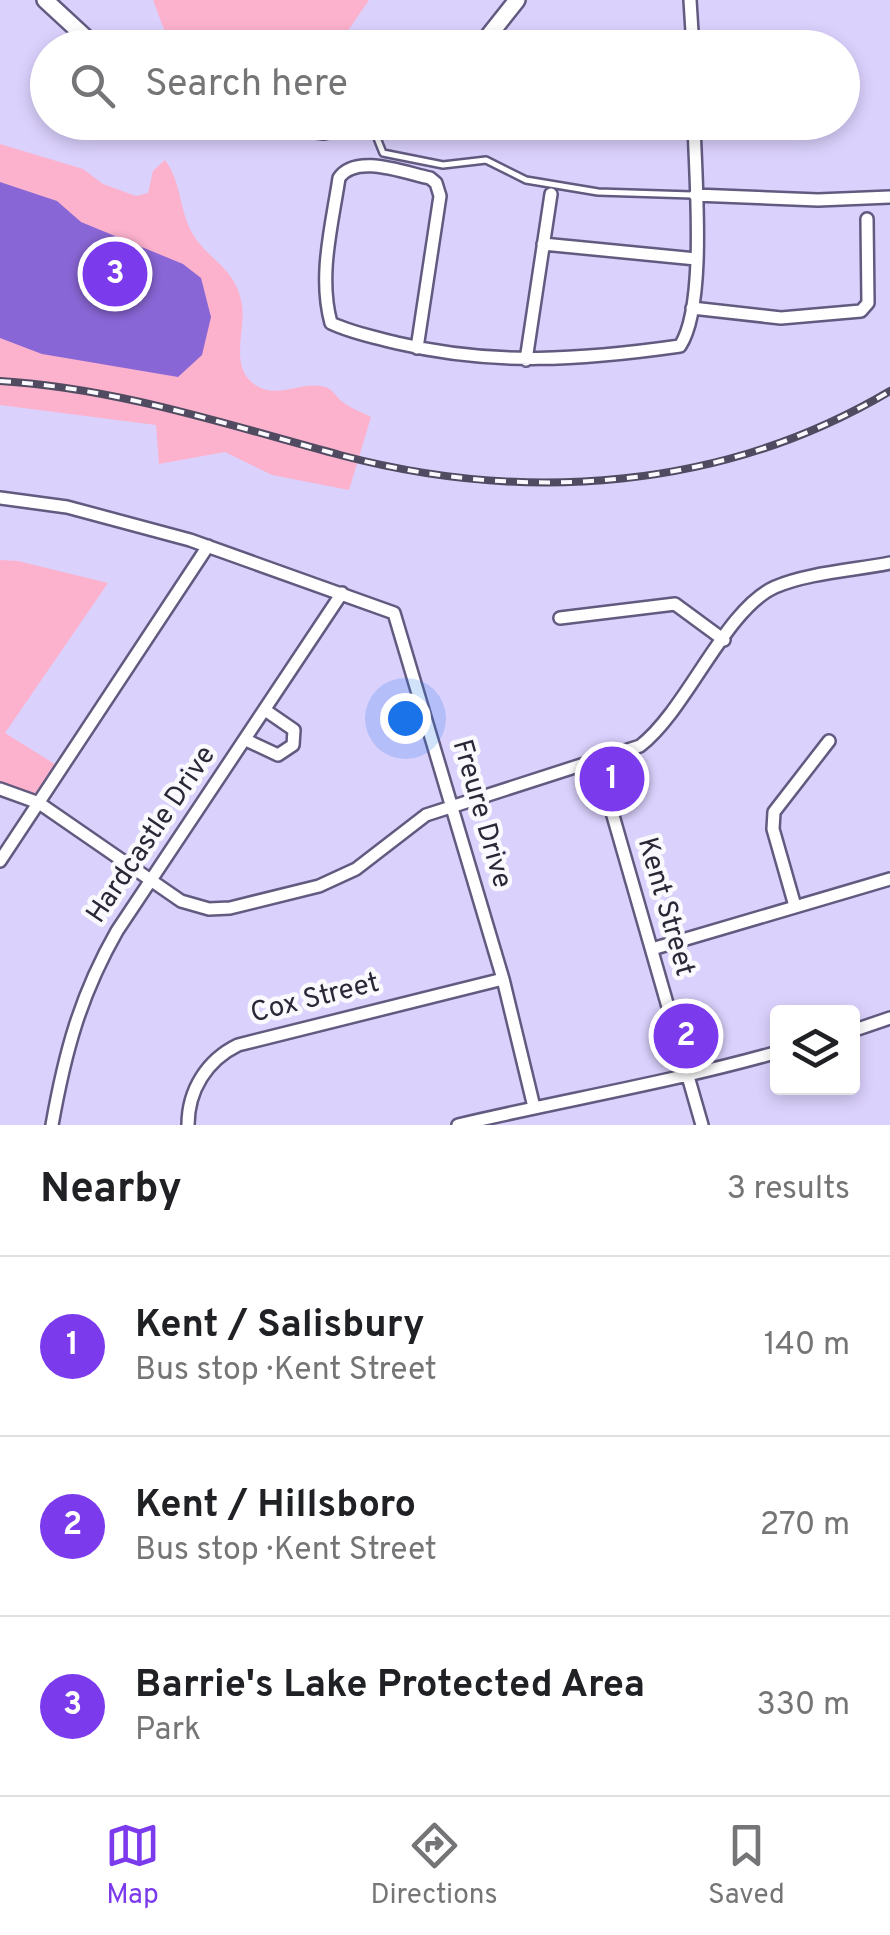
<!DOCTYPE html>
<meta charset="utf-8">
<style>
:root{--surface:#fff;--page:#f6f6f6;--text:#202124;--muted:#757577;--line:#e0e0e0;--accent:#7c3aed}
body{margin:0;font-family:Overpass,sans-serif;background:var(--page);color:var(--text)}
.controls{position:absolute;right:30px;bottom:30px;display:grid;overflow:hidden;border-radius:10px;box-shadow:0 5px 15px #0003}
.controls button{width:90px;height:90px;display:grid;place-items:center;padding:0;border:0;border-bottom:2px solid var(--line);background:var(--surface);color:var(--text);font:50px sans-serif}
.you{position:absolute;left:405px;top:718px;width:35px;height:35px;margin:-25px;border:8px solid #fff;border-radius:50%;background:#1a73e8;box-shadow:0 0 0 15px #1a73e833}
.badge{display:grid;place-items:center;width:65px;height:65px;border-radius:50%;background:var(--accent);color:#fff;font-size:32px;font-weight:700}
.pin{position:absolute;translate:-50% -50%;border:5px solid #fff;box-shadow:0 2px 10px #0006}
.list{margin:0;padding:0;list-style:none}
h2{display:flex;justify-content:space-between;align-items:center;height:130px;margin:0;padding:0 40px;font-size:42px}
h2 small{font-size:32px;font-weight:400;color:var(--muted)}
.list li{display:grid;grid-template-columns:65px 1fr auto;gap:30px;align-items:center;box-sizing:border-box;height:180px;padding:0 40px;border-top:2px solid var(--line)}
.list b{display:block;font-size:38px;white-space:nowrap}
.list p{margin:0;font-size:32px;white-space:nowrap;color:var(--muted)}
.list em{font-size:32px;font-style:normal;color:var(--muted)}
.icon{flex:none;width:55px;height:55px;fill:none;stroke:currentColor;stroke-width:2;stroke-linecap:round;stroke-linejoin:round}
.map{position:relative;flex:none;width:890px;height:1125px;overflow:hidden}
.search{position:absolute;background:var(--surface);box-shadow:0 5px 15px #0003;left:30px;right:30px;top:30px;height:110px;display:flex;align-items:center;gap:25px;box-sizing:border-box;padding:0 35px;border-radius:55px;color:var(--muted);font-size:38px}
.sheet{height:670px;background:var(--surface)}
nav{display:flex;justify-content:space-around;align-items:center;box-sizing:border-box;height:140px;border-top:2px solid var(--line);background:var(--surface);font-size:28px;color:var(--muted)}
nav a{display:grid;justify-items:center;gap:5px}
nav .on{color:var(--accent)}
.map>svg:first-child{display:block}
.green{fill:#fcb2cd}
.water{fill:#8966d5}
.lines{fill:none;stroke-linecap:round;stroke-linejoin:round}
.lane-casing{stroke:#635a80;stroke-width:10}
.street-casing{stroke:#635a80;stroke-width:16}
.secondary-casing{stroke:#635a80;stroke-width:20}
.lane{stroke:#fff;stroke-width:5}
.street{stroke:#fff;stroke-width:11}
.secondary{stroke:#fff;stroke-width:15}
.rail-casing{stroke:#504b61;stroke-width:8}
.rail{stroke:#faf9fd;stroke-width:4;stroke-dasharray:11;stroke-linecap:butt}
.labels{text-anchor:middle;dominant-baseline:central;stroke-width:9;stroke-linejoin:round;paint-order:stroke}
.street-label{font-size:28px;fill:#2b2737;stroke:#faf9fd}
</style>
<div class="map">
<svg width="890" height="1125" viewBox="0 0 890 1125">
<rect width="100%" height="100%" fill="#dbd1fd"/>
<path class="green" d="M153,0h216l-32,47 -166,1z
M0,144l83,25 20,15 33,12 12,-3 5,-22 12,-11c16,21 14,48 26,71 16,30 45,35 51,74 4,25 -13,61 12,79 22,16 44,-2 67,2 13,2 14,11 23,17 8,6 18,9 27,14l-22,73 -77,-15 -47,-23 -66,12 -3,-39 -156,-20z
M0,560l18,1 90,22 -103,150 56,35 -23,33 -38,-18z"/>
<path class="water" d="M0,182l57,19 24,21 102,42 18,14 10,39 -9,38 -24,22 -136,-23 -42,-16z"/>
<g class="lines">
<defs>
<path id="lane" d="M371,123l12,30 60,12 43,-5 40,20 72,12 94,3"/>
<path id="street" d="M690,0l3,48
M695,195l123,5 72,-3
M543,244l153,15
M692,308l89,10 80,-7 7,-8 -1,-84
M417,348l23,-152 -4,-13 -6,-5c-25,-5 -74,-25 -91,0 -7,47 -21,98 -8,145 21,10 43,14 66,20 97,23 185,17 283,3 27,-41 15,-171 14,-224
M526,360l25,-166
M0,498l67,9 123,33 204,73 109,366 31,128
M560,618l115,-14 49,36
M246,740l32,15 15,-10 1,-15 -29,-20
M597,760l105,365
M0,789l39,14 142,98 28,8 21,-1 89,-22 37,-17 70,-54 214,-69c47,-36 85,-137 135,-159 32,-14 80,-17 115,-24
M0,861l208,-315
M795,906l-22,-77 1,-17 55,-71
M652,949l238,-70
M852,1031l38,-13
M52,1125c13,-73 28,-129 65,-194l225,-338
M188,1125c0,-35 19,-65 50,-80l265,-66
M458,1125c106,-25 214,-43 320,-73"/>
<path id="secondary" d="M45,0l52,48
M479,48l38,-48
M253,122l71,9 49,-9"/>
</defs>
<use href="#lane" class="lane-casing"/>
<use href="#street" class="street-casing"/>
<use href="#secondary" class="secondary-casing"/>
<use href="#lane" class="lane"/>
<use href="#street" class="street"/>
<use href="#secondary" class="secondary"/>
<defs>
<path id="rail" d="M0,381c117,7 228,44 340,74 185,49 383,35 550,-64"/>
</defs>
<use href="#rail" class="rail-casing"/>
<use href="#rail" class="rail"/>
</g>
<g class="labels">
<g class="street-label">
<text transform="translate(481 814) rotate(74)">Freure Drive</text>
<text transform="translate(152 835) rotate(-56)">Hardcastle Drive</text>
<text transform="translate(665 907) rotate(74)">Kent Street</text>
<text transform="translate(315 999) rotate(-14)">Cox Street</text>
</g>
</g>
</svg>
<div class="controls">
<button><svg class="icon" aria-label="layers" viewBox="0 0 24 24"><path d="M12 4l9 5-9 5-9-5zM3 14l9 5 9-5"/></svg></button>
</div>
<div class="you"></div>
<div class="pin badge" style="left:612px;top:779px">1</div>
<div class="pin badge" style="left:686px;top:1036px">2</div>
<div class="pin badge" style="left:115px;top:274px">3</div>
<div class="search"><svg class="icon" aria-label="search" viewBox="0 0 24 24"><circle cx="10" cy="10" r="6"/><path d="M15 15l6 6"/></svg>Search here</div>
</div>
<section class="sheet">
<h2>Nearby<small>3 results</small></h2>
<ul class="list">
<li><span class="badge">1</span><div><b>Kent / Salisbury</b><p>Bus stop · Kent Street</p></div><em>140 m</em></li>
<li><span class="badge">2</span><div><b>Kent / Hillsboro</b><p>Bus stop · Kent Street</p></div><em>270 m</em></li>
<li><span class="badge">3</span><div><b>Barrie's Lake Protected Area</b><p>Park</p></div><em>330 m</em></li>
</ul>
</section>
<nav>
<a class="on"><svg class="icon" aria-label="map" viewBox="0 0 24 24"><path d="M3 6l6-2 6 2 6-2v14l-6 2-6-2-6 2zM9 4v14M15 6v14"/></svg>Map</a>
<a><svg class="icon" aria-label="directions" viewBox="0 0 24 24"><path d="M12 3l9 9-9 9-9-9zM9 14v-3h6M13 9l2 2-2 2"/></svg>Directions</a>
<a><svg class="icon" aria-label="saved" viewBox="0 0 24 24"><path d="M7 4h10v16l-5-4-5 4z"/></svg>Saved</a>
</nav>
